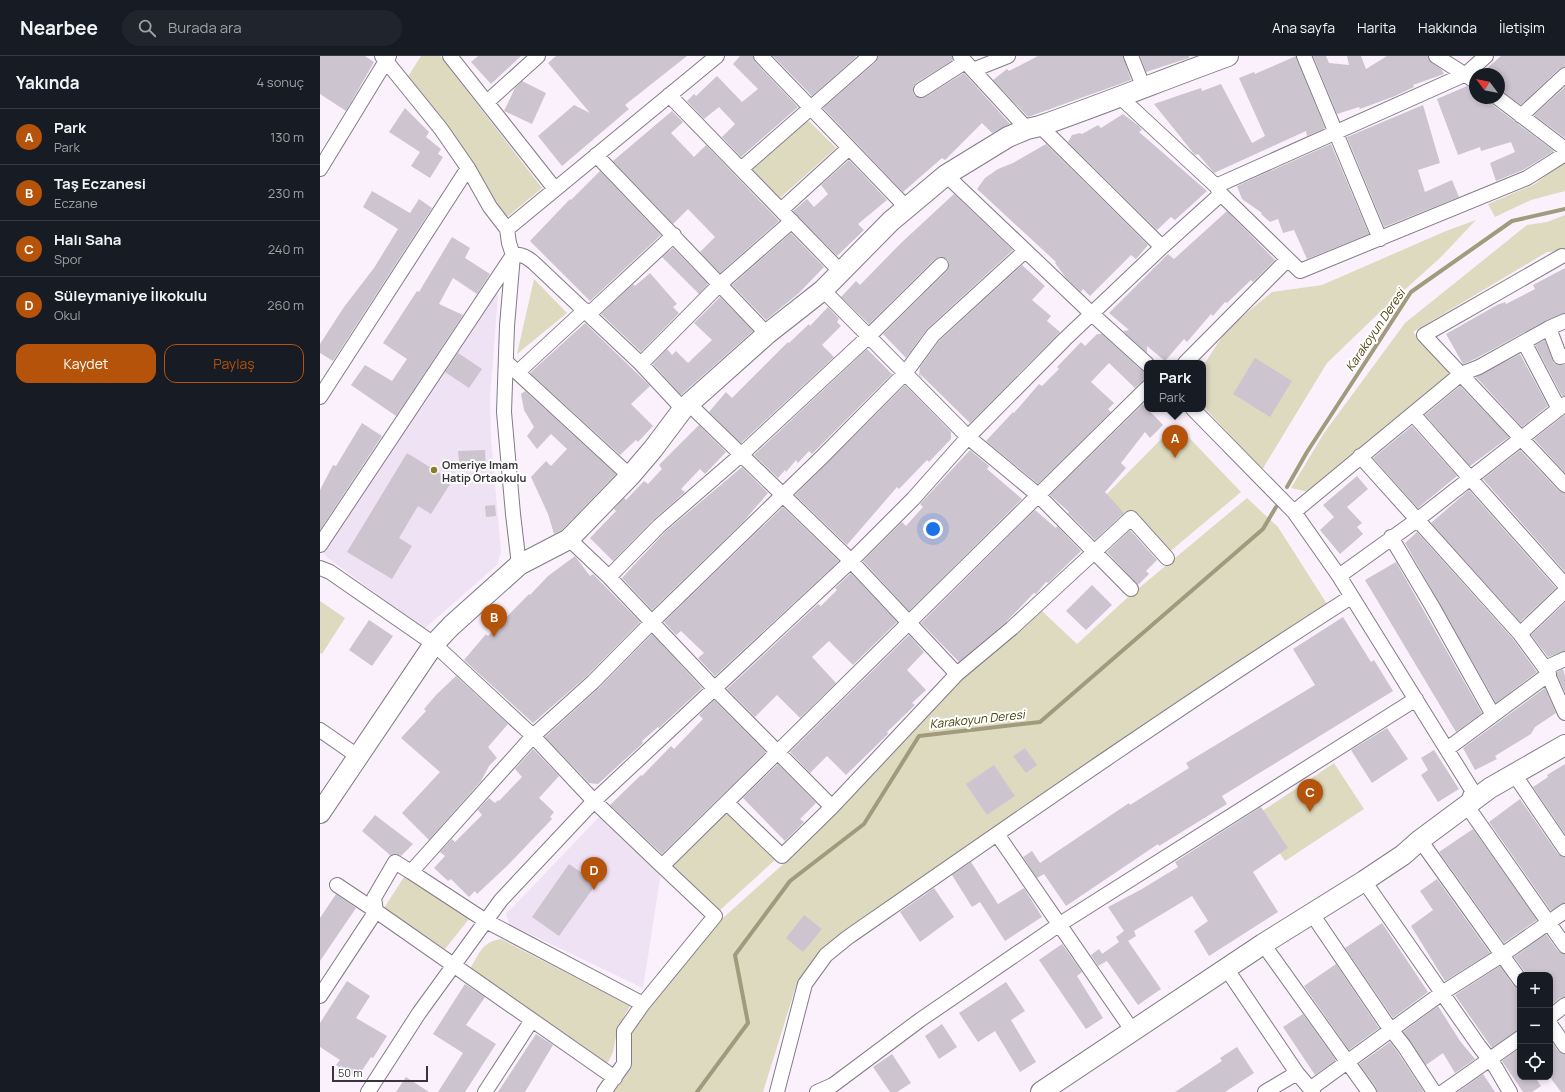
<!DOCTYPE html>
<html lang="tr">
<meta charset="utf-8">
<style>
:root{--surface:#171b24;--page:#20242c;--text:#f1f3f6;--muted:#9ea1a6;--line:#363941;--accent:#b45309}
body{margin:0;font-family:Manrope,sans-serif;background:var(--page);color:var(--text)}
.controls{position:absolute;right:12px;bottom:12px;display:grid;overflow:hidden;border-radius:8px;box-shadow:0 2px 6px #0003}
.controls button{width:36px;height:36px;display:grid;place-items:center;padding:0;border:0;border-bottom:1px solid var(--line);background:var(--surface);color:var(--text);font:20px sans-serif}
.compass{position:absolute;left:1149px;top:12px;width:36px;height:36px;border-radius:50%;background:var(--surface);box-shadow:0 2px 6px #0003;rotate:302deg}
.scale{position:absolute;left:12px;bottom:10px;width:96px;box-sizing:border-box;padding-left:4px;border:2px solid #39363b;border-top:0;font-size:11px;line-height:14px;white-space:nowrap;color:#39363b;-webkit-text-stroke:3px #fff;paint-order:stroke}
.you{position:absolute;left:613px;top:473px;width:14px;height:14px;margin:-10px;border:3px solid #fff;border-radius:50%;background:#1a73e8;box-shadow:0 0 0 6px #1a73e833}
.badge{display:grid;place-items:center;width:26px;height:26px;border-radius:50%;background:var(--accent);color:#fff;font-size:13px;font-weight:700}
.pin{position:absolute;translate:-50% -33px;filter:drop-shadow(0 1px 2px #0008)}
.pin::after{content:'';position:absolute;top:21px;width:14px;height:12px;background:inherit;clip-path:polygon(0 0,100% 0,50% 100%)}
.popup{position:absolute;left:824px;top:304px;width:62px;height:52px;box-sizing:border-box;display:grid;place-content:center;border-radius:8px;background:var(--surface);filter:drop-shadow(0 1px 3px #0005);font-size:13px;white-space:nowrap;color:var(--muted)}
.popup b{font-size:15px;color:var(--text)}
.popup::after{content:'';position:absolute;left:50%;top:100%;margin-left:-8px;border:8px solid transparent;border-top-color:var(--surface)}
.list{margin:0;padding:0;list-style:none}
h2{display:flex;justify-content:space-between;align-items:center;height:52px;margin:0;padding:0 16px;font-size:17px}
h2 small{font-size:13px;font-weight:400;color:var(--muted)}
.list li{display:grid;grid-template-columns:26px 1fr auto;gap:12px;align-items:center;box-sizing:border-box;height:56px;padding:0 16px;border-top:1px solid var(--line)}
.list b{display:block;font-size:15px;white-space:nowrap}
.list p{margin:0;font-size:13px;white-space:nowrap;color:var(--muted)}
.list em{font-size:13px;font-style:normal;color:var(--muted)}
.actions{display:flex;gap:8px;padding:12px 16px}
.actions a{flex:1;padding:9px 0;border:1px solid var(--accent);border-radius:12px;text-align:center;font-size:14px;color:var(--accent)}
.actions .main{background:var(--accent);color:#fff}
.icon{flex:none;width:22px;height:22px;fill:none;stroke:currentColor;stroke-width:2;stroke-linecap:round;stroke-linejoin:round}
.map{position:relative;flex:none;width:1245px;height:1036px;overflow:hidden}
header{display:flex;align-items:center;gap:24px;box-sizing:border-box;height:56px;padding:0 20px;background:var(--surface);border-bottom:1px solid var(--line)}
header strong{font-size:19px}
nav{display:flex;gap:22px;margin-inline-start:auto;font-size:14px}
.search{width:280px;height:36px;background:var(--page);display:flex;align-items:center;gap:10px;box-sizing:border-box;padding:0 14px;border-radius:22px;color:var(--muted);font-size:15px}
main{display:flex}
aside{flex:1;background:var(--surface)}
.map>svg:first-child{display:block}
.built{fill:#efe2f4}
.green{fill:#dedac0}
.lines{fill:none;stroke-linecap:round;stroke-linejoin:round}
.stream{stroke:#a09b7c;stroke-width:4}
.building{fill:#ccc4cf}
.street-casing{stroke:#837c86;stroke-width:16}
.secondary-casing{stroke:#837c86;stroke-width:22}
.street{stroke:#fff;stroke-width:14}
.secondary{stroke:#fff;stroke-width:20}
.poi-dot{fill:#8b7d23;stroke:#fff;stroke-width:1.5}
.labels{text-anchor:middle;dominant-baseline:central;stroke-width:4;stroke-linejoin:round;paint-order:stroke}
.poi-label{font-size:11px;font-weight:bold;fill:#39363b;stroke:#fff;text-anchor:start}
.water-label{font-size:12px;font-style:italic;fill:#4c4309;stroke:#fff}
</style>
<header>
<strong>Nearbee</strong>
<div class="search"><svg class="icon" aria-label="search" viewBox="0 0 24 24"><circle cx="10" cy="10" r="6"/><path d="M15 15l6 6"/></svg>Burada ara</div>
<nav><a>Ana sayfa</a><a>Harita</a><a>Hakkında</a><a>İletişim</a></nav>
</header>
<main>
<aside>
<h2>Yakında<small>4 sonuç</small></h2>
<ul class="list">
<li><span class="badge">A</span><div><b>Park</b><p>Park</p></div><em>130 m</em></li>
<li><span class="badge">B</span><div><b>Taş Eczanesi</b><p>Eczane</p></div><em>230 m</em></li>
<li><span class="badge">C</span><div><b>Halı Saha</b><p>Spor</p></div><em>240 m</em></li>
<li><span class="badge">D</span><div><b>Süleymaniye İlkokulu</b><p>Okul</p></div><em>260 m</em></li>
</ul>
<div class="actions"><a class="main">Kaydet</a><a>Paylaş</a></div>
</aside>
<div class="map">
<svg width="1245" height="1036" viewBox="0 0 1245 1036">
<rect width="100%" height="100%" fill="#faf1fc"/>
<path class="built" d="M169,235l9,3 -8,104 1,41 10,113 -4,13 -73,64 -96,-71 -5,-5 95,-154z
M280,760l62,50 -19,122 -134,-64 -3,-10z"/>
<path class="green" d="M101,0h19l102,132 -35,29 -10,-8 -90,-131z
M485,61l31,31 -56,50 -30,-31z
M1245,105v30l-34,9 -36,17 -7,-13 47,-20z
M1245,159v41l-3,-5 -15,1 -134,80 39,41 -143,119 -18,-4 33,-55 81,-110 122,-98 20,-3z
M1156,164l-35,37 -62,56 -52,50 -65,107 -59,-64v-40l24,-37 45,-37 50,-7 124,-54z
M214,223l33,34 -50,41z
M856,368l65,68 -80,67 -58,-61z
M927,442l31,29 49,77 -178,124 -325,220 -28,38 -33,106h-150l18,-26 -1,-31 29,-43 56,-67 85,-76 58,-59 34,-42 43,-43 42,-40 65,-54 35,33 50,-46z
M0,545l25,17 -23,36 -2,-1z
M1014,707l30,46 -79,52 -30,-45z
M405,756l51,47 -57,52 -49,-47z
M86,818l63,45 -24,30 -61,-41z
M181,883l129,67 -12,21 -5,25 -6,12 -137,-95c9,-15 12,-27 31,-30z"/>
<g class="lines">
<path class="stream" d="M967,431l20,-35 104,-160 101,-71 53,-12
M377,1036l51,-69 -13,-68 55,-74 74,-57 55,-88 121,-14 223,-193 13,-22"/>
</g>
<path class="building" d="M0,0h45l9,6 -28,49 -26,-17z
M158,0h43l-30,28 -20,-22z
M236,0h131l-62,49 4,4 -67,57 -24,-30 36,-31 16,8 -42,-50z
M420,0h13l2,6 43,45 -57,50 -19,-20 13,-13 -16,-17 -15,12 -17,-18 7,-7 2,2 21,-20 25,26 16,-13 -25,-25z
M453,0h82l1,1 -44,39z
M558,0h74l1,4 -37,23 -3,7 1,5 7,3 4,-1 39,-24 46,51 -18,9 -10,-10 -37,37 -3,-2 -39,34 -80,-84 53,-46z
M718,0h85l8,24 -103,37 -35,-37 14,-11 2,2z
M820,0h49v2l-43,14z
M976,0l29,72 -18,8 -1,-5 -92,42 -16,-19 -3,1 -41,-51 29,-10 18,-6 1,3 19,-7 31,59 13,-7 -26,-58 15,-6 1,2z
M993,0h13l3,7 20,2 -2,-9h14l5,13 21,-13h41l1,4 13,10 2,4 -31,11 1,2 -19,9 -35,13 -1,-2 -22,7z
M1181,0h64v11l-6,2 -38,36 -22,-15v-16h-19z
M202,25l24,12 -14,31 -28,-13 11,-23z
M1147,30l8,3v9h15l3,7 61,46 -31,19 -27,11 -6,-18 25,-11 -4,-10 -30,9 -1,-4 -22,8 -21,-56z
M1245,31v51l-31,-23z
M1103,49l17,58 -22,7 7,22 27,-12 7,17 -75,30 -37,-90z
M85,52l24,24 -3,5 15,12 -3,5 5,3 -13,21 -19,-12 9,-14 -31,-20z
M352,55l11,11 -12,11 23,24 12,-12 73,76 -59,52 -20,-21 15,-15 -27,-28 -15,15 -60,-63z
M803,58l16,12 3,4 -3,2 68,59 -32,29 -4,-3 -14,13 -89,-88 4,-7 8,-2 2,1 16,-9 3,3z
M726,88l102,101 -12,14 -5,-4 -41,41 -7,-7 -2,3 -15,-14 -11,-15 1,-1 -79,-73 8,-11 13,-9 15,-6z
M1011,88l38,90 -62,25 -13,-29 -11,3 -5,-14 -8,3 -9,-8 1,-1 -20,-14 -5,-13z
M529,104l38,40 -29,24 6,6 -27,26 -44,-45 14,-12 7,8 14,-13 -7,-9z
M280,115l61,64 -71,66 -60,-60 40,-42 1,1z
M52,135l38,22 9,-14 13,9 -99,153 -13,-8v-9l24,-37 30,-39 24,-39 -35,-22z
M634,138l59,56 -86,79 -21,29 -23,-24 64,-63 2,-8 -2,-4 -8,-2 -4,2 -66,65 -28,-27 15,-16 4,4 41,-42z
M907,155l48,49 -22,22 -2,-2 -24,23 -2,-1 -12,14 -2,-2 -24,28 -3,-3 -19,22 -18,-15v7l-24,-22 6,-1 -20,-17 59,-59 6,5z
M471,177l33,34 -25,26 -33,27 -34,-35z
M132,181l18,11 -5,10 25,16 -13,20 -24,-16 -14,26 24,11 -67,101 -45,-31 14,-20 27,16 15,-22 -24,-16 34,-52 2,1z
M353,192l35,36 -9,10 -37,-37z
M702,209l23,21 -13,14 19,16 -4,5 13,11 -90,91 -51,-50 4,6 -4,-4 1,-8 19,-26z
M1245,212v45l-20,8 -70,38 -12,5 -17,-30 51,-29 8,-3 1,2 29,-15 -2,-4z
M330,217l27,31 -4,3 6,6 -38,39 -40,-38 32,-30 2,2z
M400,241l33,34 -72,64 -28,-31 14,-15 5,6 4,-4 12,12 24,-23 -18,-17z
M508,251l11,12 -2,3 4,4 -19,19 12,12 -93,86 -32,-31 17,-20 6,6 56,-56 1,1 20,-19 1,2z
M265,267l65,63 -19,18 22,22 -15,16 -2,-2 -16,15 -90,-82z
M777,278h5l39,36 6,2v8l-6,2 -6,6 -26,-25 -18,19 23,21 -6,6 3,3 -73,72 -52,-43 27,-29 1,1 25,-29 3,2 17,-17 -2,-2 24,-25 4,4z
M1225,284l9,23 4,2h7v31h-3l-27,-51z
M547,293l25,25 -80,80 -3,-3 -11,12 -2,-3 -10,12 -1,-2 -7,8 -24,-23z
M138,297l24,16 -13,19 -24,-16z
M1200,298l28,52 -26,21 -46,-50z
M935,302l37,23 -22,36 -37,-23z
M585,329l46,47v7l-22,23 -2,-2 -28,29 -2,-2 -50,58 -52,-50z
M1140,330l49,51 -39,29 -45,-51z
M205,335l91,83 -54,56 -8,4 -6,-20 -17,-37 15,-16 5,5 16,-17 -16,-15 -14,15 -10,-13 7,-9 -10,-17 -3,-16z
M823,348l20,21 -13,13 -5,-6 -24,31 5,5 -21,24 19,21 -29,27 -27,-27 1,-1 -19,-17z
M1245,359v58l-31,-34z
M42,367l20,13 -62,94v-40l13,-25 3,1z
M379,369l27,27 -21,22 -5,-5 -19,20 4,3 -32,28 -40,41 -23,-23 26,-27 -2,-2 10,-11 2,2 18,-19 4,3 14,-15 -3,-4z
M1092,370l45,50 -39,32 -45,-50z
M165,394l1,18 -26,1 -2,-18z
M650,394l19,16 -2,3 35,30 -113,112 -46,-50 39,-39 4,4 17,-19 -3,-3z
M1200,394l39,41 6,2v79l-82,-93z
M87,397l45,28 -21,33 -13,-8 -19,32 13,8 -20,33 -45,-27z
M422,411l26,26 -25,29 -91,88 -30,-32 43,-46z
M1037,420l11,13 -21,18 15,16 -5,4 6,7 -23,20 -20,-24 14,-13 -11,-12z
M1149,434l87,98 -36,34 -89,-99z
M175,449l1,11 -10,1 -1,-11z
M463,451l56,54 -124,115 -17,-18 6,-5 -23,-22 -5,4 -12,-13z
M715,454l21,18 1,-2 24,25 -33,32 -2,-1 -10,12 -2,-1 -28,29 -47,40 -38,-39z
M810,474l27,30 -11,11 3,3 -11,11 -31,-33z
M1097,476l96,107 24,33 -41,31 -91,-160z
M255,500l15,20 3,-2 47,48 -53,54 -54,47 -69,-63 22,-26 2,2 41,-42 1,1 18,-19z
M1076,506l86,151 -26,19 -91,-152z
M531,517l46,49 -44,43 -24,-24 -17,16 24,26 -36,35 -23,-23 -22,22 -28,-28 91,-85 3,2 16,-16 -2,-2z
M772,529l20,20 -26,25 -20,-19z
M1245,547v48l-17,6 -17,-22z
M1023,561l28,45 3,-2 19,31 -171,105 5,8 -68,42 -1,-2 -92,62 -22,-32 -7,4 -14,-21 9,-6 8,12 89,-60 1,2 59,-37 -3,-5 129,-78 -22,-36z
M49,564l24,16 -21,30 -23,-16z
M332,578l50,54 -43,40 -1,-1 -16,14 1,2 -45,41 -9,-1 -44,-46 54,-49z
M589,579l15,17 -17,18 19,20 -14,13 3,2 -28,27 1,2 -42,41 -19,-19 -17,17 -20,-21z
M1243,613l2,7v16l-8,-17v-3z
M136,620l52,48 -20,23 9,11 -8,8 -8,15 -52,59 -27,-27 38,-41 -39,-34 25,-27 -2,-2 12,-14z
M1225,632l11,25 -21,14 -4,7 -36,22 2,3 -22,11 -12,-22z
M394,644l52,52 -104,102 -52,-49 31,-30 1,1 29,-30 3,3 29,-30 -4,-4z
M1067,672l21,31 -36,24 -21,-33z
M705,692l12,17 -11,8 -13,-17z
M213,693l26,27 -20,22 15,14 -4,5 2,2 -45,47 -30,28 -2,-3 -6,6 -18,-18 -3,2 -14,-13 11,-12 -5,-4 12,-13 3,3 27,-27 -4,-5 11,-12 6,5 3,-3 1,1 23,-24 -7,-8z
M1114,694l25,39 -21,13 -17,-27 7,-5 -7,-12z
M458,708l38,39 -16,16 4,3 -19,19 -42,-43z
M1245,708v70l-32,-47 15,-10 -1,-2z
M674,709l21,31 -28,19 -21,-31z
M1200,743l38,55 7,3v46l-14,8 -62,-89z
M941,751l27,41 -35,24 25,40 -69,44 -15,-25 14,-10 -16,-25 -58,35 2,5 -8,5 33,48 -23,16 -36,-51 17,-12 -3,-5 8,-6 -16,-24 34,-18 36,-22 -3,-5z
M55,759l38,29 -12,12 -5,-2 -6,1 -28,-24z
M1153,773l64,91 -33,23 -65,-91z
M651,806l27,42 26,-16 18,29 -37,24 -25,-39 -8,5 -20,-32z
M249,808l28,19 -38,53 -27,-19z
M1117,823l53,74 -45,28 -34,-55 22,-16 -13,-19z
M614,832l20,29 -34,25 -20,-30z
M16,838l20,14 -36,53v-43z
M484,859l18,14 -19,23 -17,-14z
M1062,867l46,69 -35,26 -48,-70z
M1226,878l12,17 7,3v43l-5,1 -10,8v-31h-23l-13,-18z
M742,888l20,28 -5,4 26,42 -17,11 -47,-69z
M779,893l8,12 -9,5 -7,-11z
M1016,908l43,64 -30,22 -45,-64z
M1180,910l13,19 7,3v42l-28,18 -37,-53z
M27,925l23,15 -14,22 31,18 -14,22 -2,-1 -14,21 -21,-13 4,-5 -20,-13v-24z
M686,926l19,29 -14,9 25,42 -16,10 -25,-41 -17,11 -19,-29z
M145,928l20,13 -19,28 30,19 -31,48h-27l25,-39 -30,-19z
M1118,950l22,35 15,18 -20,14 -12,-20 -17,12 -23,-33z
M983,958l33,46 -21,15 -32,-48z
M622,968l15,23 -18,12 -14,-23z
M216,978l17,11 -28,47h-27z
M1230,983l8,12 7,3v38h-4l-11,-15z
M1070,986l7,9 27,41h-47l-1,-5 -17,-23z
M917,991l17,26 -29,19h-50l47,-31 -2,-3z
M1200,992v29h15l6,9 -9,6h-9l-21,-31z
M572,998l19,29 -14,9h-7l-17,-25z
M1163,1018l12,18h-37z
M86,1021l23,15h-33z"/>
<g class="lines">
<defs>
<path id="street" d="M62,0l59,73 27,39 22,39 17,22 2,14 4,12 -6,71 -3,86 9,102 6,51
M130,0l105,133
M441,0l146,152
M640,0l67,73
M811,0l12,30
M984,0l76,183
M1116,0l39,25
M653,14l35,-14
M601,34l44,-28
M349,39l172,177
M1178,42l67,51
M167,46l51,-46
M1201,60l44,-41
M720,70l122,121
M276,99l171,179
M0,113l69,-113
M421,113l129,-113
M626,119l146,139 55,50
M896,130l250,-112 20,-18
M901,138l79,77 227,-93 38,-24
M461,154l68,-62
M187,173l210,-173
M1242,200l-138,79 141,150
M503,234l145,147 70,58 93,94
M269,258l85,-79
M1229,272l16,-7
M1204,286l35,67
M186,306l124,114
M865,307l102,-103
M321,308l78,-79 73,-64
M198,316l67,-62
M0,341l148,-229
M369,348l162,157 106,113 55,-46 119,-110 36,40
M873,353l101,103 45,64 133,214 -5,16 98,140
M1093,358l152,171
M1040,400l160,178 25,34 20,-9
M974,456l167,-138 18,-7 70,-39 11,29 5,-1
M1071,481l41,69 61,109
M249,483l40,38 106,112 117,118
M0,489l193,-290c9,-1 14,2 21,8l107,101 42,45
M0,512l10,4 104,72 99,92 61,65 68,65
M1019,520l78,-56 148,-116
M289,521l50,-51 83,-72 127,-118 72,-71
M1200,578l45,-43
M1225,612l20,45
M0,674l39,27
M1127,693l102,-75
M1194,718l51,75
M407,747l55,53 50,-49 125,-133
M677,778l135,196
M1100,784l100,140
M91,816l75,49 157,83
M1044,825l115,165 17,22 14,24
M17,829l39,26 239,167
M992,858l74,109 18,23 30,46
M943,888l106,148
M906,912l71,105 16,19
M0,940l56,-85 -2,-13 21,-36 16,10 122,-136 60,-54 59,-60 171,-166 83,-84 27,-37 92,-84
M1230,961l15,-12
M1230,968l15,22
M990,1033l132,-96 60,-38 63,-44
M48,1036l51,-79 82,-113 93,-99 257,-240 62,-62 55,-62 97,-98 97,-92 59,-53 -5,-8 -96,-89
M165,1036l47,-72
M284,1036l20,-28v-33l19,-27 72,-88 -53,-50 485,-478
M457,1036l28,-108 21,-29 21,-17c167,-116 333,-232 504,-341
M497,1036l16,-7 87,-65 140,-96 356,-225
M945,1036l32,-19
M1123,1036l77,-54"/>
<path id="secondary" d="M0,757l114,-169 17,-18 68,-61 50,-26 61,-63 23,-27 30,-40 84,-75 56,-44 68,-69 55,-46 62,-38 19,-8 13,-3c63,-22 125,-47 188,-70
M721,1036l222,-148 101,-63 39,-26 17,-15 70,-52 75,-43"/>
</defs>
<use href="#street" class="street-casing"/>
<use href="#secondary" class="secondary-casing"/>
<use href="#street" class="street"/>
<use href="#secondary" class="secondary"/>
</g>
<circle class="poi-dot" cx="114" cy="414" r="4"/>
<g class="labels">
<g class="poi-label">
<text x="122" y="408">Omeriye Imam<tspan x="122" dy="13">Hatip Ortaokulu</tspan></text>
</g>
<g class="water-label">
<text transform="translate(1055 274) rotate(-56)">Karakoyun Deresi</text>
<text transform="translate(657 663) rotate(-6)">Karakoyun Deresi</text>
</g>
</g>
</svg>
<div class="controls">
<button>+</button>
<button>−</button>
<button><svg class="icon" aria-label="locate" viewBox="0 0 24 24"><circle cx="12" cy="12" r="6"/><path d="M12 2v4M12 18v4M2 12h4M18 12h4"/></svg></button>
</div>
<svg class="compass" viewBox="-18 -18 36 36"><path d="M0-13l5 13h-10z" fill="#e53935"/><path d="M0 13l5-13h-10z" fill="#9ea1a6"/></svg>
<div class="scale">50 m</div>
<div class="you"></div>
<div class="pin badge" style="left:855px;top:402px">A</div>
<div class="popup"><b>Park</b>Park</div>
<div class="pin badge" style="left:174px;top:581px">B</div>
<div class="pin badge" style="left:990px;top:756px">C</div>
<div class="pin badge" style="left:274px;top:834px">D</div>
</div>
</main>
